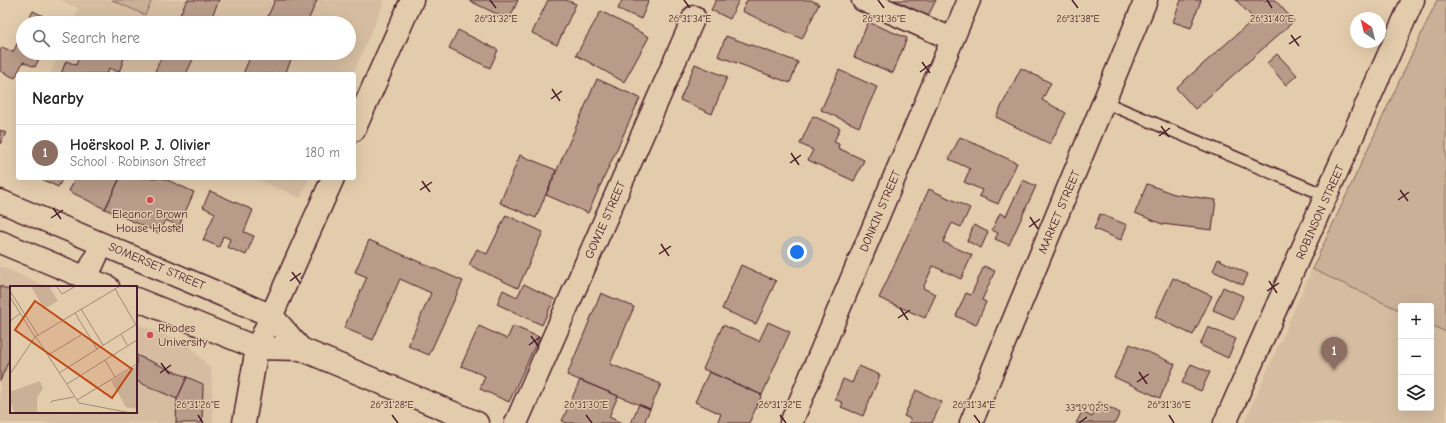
<!DOCTYPE html>
<meta charset="utf-8">
<style>
:root{--surface:#fff;--page:#f2f2f2;--text:#222;--muted:#767676;--line:#e0e0e0;--accent:#111827}
body{margin:0;font-family:"Comic Neue",sans-serif;background:var(--page);color:var(--text)}
.controls{position:absolute;right:12px;bottom:12px;display:grid;overflow:hidden;border-radius:4px;box-shadow:0 4px 16px #0002}
.controls button{width:36px;height:36px;display:grid;place-items:center;padding:0;border:0;border-bottom:1px solid var(--line);background:var(--surface);color:var(--text);font:20px sans-serif}
.compass{position:absolute;left:1350px;top:12px;width:36px;height:36px;border-radius:50%;background:var(--surface);box-shadow:0 4px 16px #0002;rotate:325deg}
.you{position:absolute;left:797px;top:252px;width:14px;height:14px;margin:-10px;border:3px solid #fff;border-radius:50%;background:#1a73e8;box-shadow:0 0 0 6px #1a73e833}
.badge{display:grid;place-items:center;width:26px;height:26px;border-radius:50%;background:var(--accent);color:#fff;font-size:13px;font-weight:700}
.pin{position:absolute;translate:-50% -33px;filter:drop-shadow(0 1px 2px #0008)}
.pin::after{content:'';position:absolute;top:21px;width:14px;height:12px;background:inherit;clip-path:polygon(0 0,100% 0,50% 100%)}
.list{margin:0;padding:0;list-style:none}
h2{display:flex;justify-content:space-between;align-items:center;height:52px;margin:0;padding:0 16px;font-size:17px}
h2 small{font-size:13px;font-weight:400;color:var(--muted)}
.list li{display:grid;grid-template-columns:26px 1fr auto;gap:12px;align-items:center;box-sizing:border-box;height:56px;padding:0 16px;border-top:1px solid var(--line)}
.list b{display:block;font-size:15px;white-space:nowrap}
.list p{margin:0;font-size:13px;white-space:nowrap;color:var(--muted)}
.list em{font-size:13px;font-style:normal;color:var(--muted)}
.icon{flex:none;width:22px;height:22px;fill:none;stroke:currentColor;stroke-width:2;stroke-linecap:round;stroke-linejoin:round}
.map{position:relative;flex:none;width:1446px;height:423px;overflow:hidden}
.search{position:absolute;background:var(--surface);box-shadow:0 4px 16px #0002;left:16px;top:16px;width:340px;height:44px;display:flex;align-items:center;gap:10px;box-sizing:border-box;padding:0 14px;border-radius:22px;color:var(--muted);font-size:15px}
.panel{position:absolute;background:var(--surface);box-shadow:0 4px 16px #0002;left:16px;top:72px;width:340px;height:108px;border-radius:4px}
.map>svg:first-child{display:block}
.built{fill:#d6bda1}
.green{fill:#cab097;stroke:#8a6861}
.building{fill:#b89b88;stroke:#4a1f2b}
.lines{fill:none;stroke-linecap:round;stroke-linejoin:round}
.lane-casing{stroke:#4a1f2b;stroke-width:14}
.street-casing{stroke:#4a1f2b;stroke-width:25}
.secondary-casing{stroke:#4a1f2b;stroke-width:25}
.lane{stroke:#e3ccac;stroke-width:11}
.street{stroke:#e3ccac;stroke-width:22}
.secondary{stroke:#e3ccac;stroke-width:22}
.ticks{fill:none;stroke:#4a1f2b;stroke-width:1.5}
.poi-dot{fill:#d1495b;stroke:#e3ccac;stroke-width:1.5}
.labels{text-anchor:middle;dominant-baseline:central;stroke-width:3;stroke-linejoin:round;paint-order:stroke}
.street-label{font-size:12px;fill:#4a1f2b;stroke:#e3ccac}
.poi-label{font-size:12px;fill:#4a1f2b;stroke:#e3ccac}
.inset-road{fill:none;stroke:#a68778;stroke-width:1}
.view{fill:#c04a14;fill-opacity:0.15;stroke:#c04a14;stroke-width:2}
.inset-edge{fill:none;stroke:#4a1f2b;stroke-width:2}
.ticks-label{font-size:10px;text-anchor:middle;fill:#4a1f2b;stroke:#e3ccac;stroke-width:3;stroke-linejoin:round;paint-order:stroke}
</style>
<div class="map">
<svg width="1446" height="423" viewBox="0 0 1446 423">
<rect width="100%" height="100%" fill="#e3ccac"/>
<filter id="ink" filterUnits="userSpaceOnUse"><feTurbulence type="fractalNoise" baseFrequency=".025" numOctaves="2"/><feDisplacementMap in="SourceGraphic" scale="8" xChannelSelector="R" yChannelSelector="G"/><feConvolveMatrix kernelMatrix="1 2 1 2 8 2 1 2 1" color-interpolation-filters="sRGB"/></filter>
<g filter="url(#ink)">
<path class="built" d="M59,0h326l-32,74h-303l9,-21h290v-30h-277l6,-15z
M254,178h55l-8,20z
M0,266l49,21h-38v125h125v-89l54,23 21,23 2,54h-213z
M1312,269l89,42v97h30v-83l15,7v91h-202z"/>
<path class="green" d="M112,0h40l-7,15z
M1437,0h9v332l-15,-7v-19h-30v5l-89,-42z"/>
<path class="building" d="M187,0h32l-10,23h-33z
M275,0h42l-10,23h-42z
M468,0h50l-9,20z
M548,0h18l10,4 -19,41 -25,-12z
M622,0h27l-8,19 -23,-10z
M716,0h23l-9,19 -19,-9z
M747,0h64l8,4 -17,35 -60,-28z
M894,0h42l-8,16z
M1181,0h20l-10,28 -18,-6z
M1236,0h39l19,21 -99,88 -19,-21 78,-69z
M33,11l24,12h-30z
M601,11l48,26 -25,45 -48,-27z
M868,22l39,16 -14,35 -39,-16z
M458,30l40,20 -8,18 -41,-20z
M23,32v21h19l-7,14 -12,-5 -8,16 -15,-7v-20l2,-4 11,5z
M726,36l72,26 -8,21 -72,-27z
M81,53h45l-7,19 -10,-4 -2,6h-46l5,-13 10,4z
M163,53h33l-10,21h-32z
M252,53h42l-9,21h-42z
M1277,54l20,21 -11,10 -19,-22z
M695,64l32,13 -15,37 -32,-14z
M1021,68l30,15 -9,17 24,13 -16,31 -54,-27z
M839,70l38,17 -18,40 -38,-17z
M597,79l43,19 -52,115 -42,-18z
M813,116l27,12 -6,14 5,2 -1,4 26,12 -10,21 -46,-21 5,-10 -13,-6z
M0,130l6,3 -6,11z
M960,137l57,26 -19,41 -19,-8 3,-6 -18,-8 6,-13 -21,-10z
M520,155l36,15 -20,48 -36,-15z
M39,178h24l-5,9z
M70,178h50l-15,31 -36,-18 5,-11z
M120,178h43l31,14 -15,34 -14,-6 -6,13 -54,-24z
M1023,180l13,6 -27,59 -14,-6 3,-6 -6,-3 8,-17 6,3z
M1147,184l27,10 42,6 -4,30 -50,-6 -27,-11z
M929,189l41,19 -9,19 -9,-4 -9,19 29,13 -11,24 -28,-13 -10,22 13,6 -11,24 -46,-20z
M210,191l43,19 -9,22 10,4 -8,19 -19,-8 3,-8 -7,-3 -4,11 -16,-7 12,-27 -12,-6z
M1100,214l27,11 -6,15 -27,-11z
M506,215l37,17 -25,56 -49,-23 8,-16 10,5z
M974,225l14,7 -7,16 -14,-7z
M369,240l94,41 -34,74 -21,-9 23,-53 -31,-14 -27,61 -29,-12 23,-51 -12,-5z
M1218,259l30,15 -5,11 -30,-14z
M741,265l35,16 -20,43 -34,-15z
M984,266l11,5 -13,29 4,2 -10,23 -20,-9 10,-23 5,2z
M1173,278l39,18 -19,39 -38,-18z
M524,284l30,15 -12,26 -45,-21 6,-14 14,7z
M0,286l11,5v64l-11,26z
M1223,287l20,9 -9,23 -21,-9z
M601,293l33,14 -24,57 51,20 -11,25 -83,-34z
M768,322l22,10 -28,63 -59,-26 20,-44 36,16z
M479,326l28,13 6,-13 26,11 -30,65 -29,-13 5,-13 -24,-10z
M1208,327l28,12 -8,19 -28,-13z
M1130,344l45,20 -15,34 -46,-21z
M136,355l51,22 -10,22 -41,-18z
M1191,364l19,8 -9,19 -19,-8z
M859,366l21,9 -17,41 -22,-9 2,-4 -8,-4 8,-20 9,4z
M709,372l53,23 -13,28h-32l4,-9 -26,-12z
M187,377l16,7 -1,39h-26l1,-24z
M580,380l38,16 -9,21 13,6h-55l-5,-2z
M916,390l26,12 -10,21h-23l2,-4 -7,-3z
M1099,402l21,11 -5,10h-39l6,-11 10,5z
M639,404l11,5 -6,14h-13z"/>
<g class="lines">
<defs>
<path id="lane" d="M1104,102l223,94"/>
<path id="street" d="M863,0l89,39
M272,316l29,33
M257,348l44,1 176,74
M516,423l178,-406
M791,423l178,-423
M971,423l175,-423
M1225,423l188,-423"/>
<path id="secondary" d="M354,130l58,-130
M0,201l272,115
M0,242l108,45
M86,278l16,-34
M136,299l121,49
M244,423l13,-75 76,-170"/>
</defs>
<use href="#lane" class="lane-casing"/>
<use href="#street" class="street-casing"/>
<use href="#secondary" class="secondary-casing"/>
<use href="#lane" class="lane"/>
<use href="#street" class="street"/>
<use href="#secondary" class="secondary"/>
</g>
</g>
<path class="ticks" d="M490,0l6,8M684,0l6,8M878,0l6,8M1072,0l6,8M1267,0l5,8M1291,35l8,11M1289,44l12,-8M922,62l8,11M920,72l11,-8M552,89l8,12M551,99l11,-8M1161,126l8,11M1159,136l11,-8M791,153l8,12M790,163l11,-8M422,181l8,11M420,190l12,-8M1400,190l8,11M1398,200l11,-8M53,208l8,11M1030,217l8,12M51,218l12,-8M1029,227l11,-8M661,244l8,12M659,254l12,-8M292,272l8,11M290,281l11,-8M1269,281l8,12M1267,291l12,-8M900,308l8,12M898,318l12,-8M531,336l8,11M529,345l11,-8M161,363l8,11M1139,372l8,12M160,373l11,-8M1137,382l12,-8M198,415l5,8M392,415l6,8M586,415l6,8M780,415l6,8M974,415l6,8M1169,415l5,8M1079,423l8,-6"/>
<g class="poi-dot">
<circle cx="150" cy="200" r="4"/>
<circle cx="150" cy="335" r="4"/>
</g>
<g class="labels">
<g class="street-label">
<text transform="translate(880 211) rotate(-67)">DONKIN STREET</text>
<text transform="translate(1059 212) rotate(-67)">MARKET STREET</text>
<text transform="translate(1320 212) rotate(-66)">ROBINSON STREET</text>
<text transform="translate(605 220) rotate(-66)">GOWIE STREET</text>
<text transform="translate(157 266) rotate(23)">SOMERSET STREET</text>
</g>
<g class="poi-label">
<text x="150" y="214">Eleanor Brown<tspan x="150" dy="14">House Hostel</tspan></text>
<text x="158" y="328" text-anchor="start">Rhodes<tspan x="158" dy="14">University</tspan></text>
</g>
</g>
<g transform="translate(10 286)">
<rect width="127" height="127" fill="#e3ccac"/>
<path d="M21,0h22l-3,2 8,13 -14,8zM127,80v43l-11,-2 -15,-26zM30,95l3,7 -6,10v14l3,1h-25l-5,-12v-9z" fill="#cab097"/>
<path class="inset-road" d="M46,0l6,8 14,-8M105,3l21,36M0,5l28,44M0,11l25,40M71,23l22,36M65,27l22,36M0,35l11,-8M111,48l6,11M26,51l43,66 52,10M38,69l33,-20M95,74l10,17M49,87l78,-49M0,88l25,-37 85,-51M57,98l70,-44M67,114l60,-36M41,117l1,-2 22,-4"/>
<path class="view" d="M25,15l97,68 -20,29 -97,-68z"/>
<rect width="127" height="127" class="inset-edge"/>
</g>
<g class="ticks-label">
<text x="884" y="22">26°31'36"E</text>
<text x="496" y="22">26°31'32"E</text>
<text x="690" y="22">26°31'34"E</text>
<text x="1078" y="22">26°31'38"E</text>
<text x="1272" y="22">26°31'40"E</text>
<text x="198" y="408">26°31'26"E</text>
<text x="392" y="408">26°31'28"E</text>
<text x="586" y="408">26°31'30"E</text>
<text x="780" y="408">26°31'32"E</text>
<text x="974" y="408">26°31'34"E</text>
<text x="1169" y="408">26°31'36"E</text>
<text x="1087" y="411">33°19'02"S</text>
</g>
</svg>
<div class="controls">
<button>+</button>
<button>−</button>
<button><svg class="icon" aria-label="layers" viewBox="0 0 24 24"><path d="M12 4l9 5-9 5-9-5zM3 14l9 5 9-5"/></svg></button>
</div>
<svg class="compass" viewBox="-18 -18 36 36"><path d="M0-13l5 13h-10z" fill="#e53935"/><path d="M0 13l5-13h-10z" fill="#767676"/></svg>
<div class="you"></div>
<div class="pin badge" style="left:1334px;top:370px;background:#8d6e63">1</div>
<div class="search"><svg class="icon" aria-label="search" viewBox="0 0 24 24"><circle cx="10" cy="10" r="6"/><path d="M15 15l6 6"/></svg>Search here</div>
<section class="panel">
<h2>Nearby<small></small></h2>
<ul class="list">
<li><span class="badge" style="background:#8d6e63">1</span><div><b>Hoërskool P. J. Olivier</b><p>School · Robinson Street</p></div><em>180 m</em></li>
</ul>
</section>
</div>
